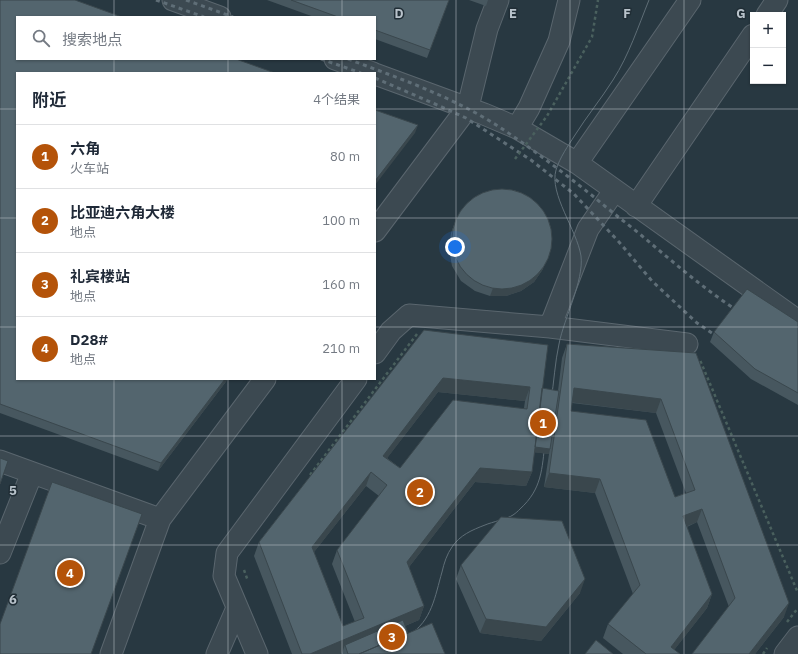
<!DOCTYPE html>
<html lang="zh">
<meta charset="utf-8">
<style>
:root{--surface:#fff;--page:#f6f6f7;--text:#1f2937;--muted:#747a83;--line:#e0e1e3;--accent:#b45309}
body{margin:0;font-family:"IBM Plex Sans","Noto Sans SC",sans-serif;background:var(--page);color:var(--text)}
.controls{position:absolute;right:12px;top:12px;display:grid;overflow:hidden;border-radius:0px;box-shadow:0 1px 3px #0004}
.controls button{width:36px;height:36px;display:grid;place-items:center;padding:0;border:0;border-bottom:1px solid var(--line);background:var(--surface);color:var(--text);font:20px sans-serif}
.you{position:absolute;left:455px;top:247px;width:14px;height:14px;margin:-10px;border:3px solid #fff;border-radius:50%;background:#1a73e8;box-shadow:0 0 0 6px #1a73e833}
.badge{display:grid;place-items:center;width:26px;height:26px;border-radius:50%;background:var(--accent);color:#fff;font-size:13px;font-weight:700}
.pin{position:absolute;translate:-50% -50%;border:2px solid #fff;box-shadow:0 1px 4px #0006}
.list{margin:0;padding:0;list-style:none}
h2{display:flex;justify-content:space-between;align-items:center;height:52px;margin:0;padding:0 16px;font-size:17px}
h2 small{font-size:13px;font-weight:400;color:var(--muted)}
.list li{display:grid;grid-template-columns:26px 1fr auto;gap:12px;align-items:center;box-sizing:border-box;height:64px;padding:0 16px;border-top:1px solid var(--line)}
.list b{display:block;font-size:15px;white-space:nowrap}
.list p{margin:0;font-size:13px;white-space:nowrap;color:var(--muted)}
.list em{font-size:13px;font-style:normal;color:var(--muted)}
.icon{flex:none;width:22px;height:22px;fill:none;stroke:currentColor;stroke-width:2;stroke-linecap:round;stroke-linejoin:round}
.map{position:relative;flex:none;width:798px;height:654px;overflow:hidden}
.search{position:absolute;background:var(--surface);box-shadow:0 1px 3px #0004;left:16px;top:16px;width:360px;height:44px;display:flex;align-items:center;gap:10px;box-sizing:border-box;padding:0 14px;border-radius:0px;color:var(--muted);font-size:15px}
.panel{position:absolute;background:var(--surface);box-shadow:0 1px 3px #0004;left:16px;top:72px;width:360px;height:308px;border-radius:0px}
.map>svg:first-child{display:block}
.lines{fill:none;stroke-linecap:round;stroke-linejoin:round}
.minor-casing{stroke:#5a666e;stroke-width:23}
.path{stroke:#4a605e;stroke-width:2.5;stroke-dasharray:3 3;stroke-linecap:butt}
.minor{stroke:#3c4951;stroke-width:21}
.tram{stroke:#5f6e77;stroke-width:1}
.rail{stroke:#5f6e77;stroke-width:3;stroke-dasharray:4 4;stroke-linecap:butt}
.path-bridge{stroke:#4a605e;stroke-width:2.5;stroke-dasharray:3 3;stroke-linecap:butt}
.wall{fill:#47575f;fill-rule:evenodd}
.shaded-wall{fill:#3a474d}
.building{fill:#53656e;stroke:#3a474d;fill-rule:evenodd}
.grid{fill:none;stroke:#b9c3cb;stroke-width:1;stroke-opacity:0.55}
.grid-label{font-size:13px;text-anchor:middle;font-weight:bold;fill:#b9c3cb;stroke:#212e36;stroke-width:3;stroke-linejoin:round;paint-order:stroke}
</style>
<div class="map">
<svg width="798" height="654" viewBox="0 0 798 654">
<rect width="100%" height="100%" fill="#283841"/>
<g class="lines">
<defs>
<path id="minor" d="M173,0l47,17
M767,15l10,-15
M335,59l38,14
M375,74l109,40 33,14 60,35 221,158
M517,128l12,-20 30,-67 10,-41
M577,163l113,-163
M636,206l117,-171
M375,231l93,-124 19,-78 11,-29
M550,327l38,-98 26,-38
M375,353l16,-22 18,-16 141,12 137,17
M0,461l160,58
M0,553l32,-80
M111,654l49,-135 105,-140
M217,654l20,-46
M257,654l-33,-78 3,-23 129,-174
M785,654l13,-17"/>
</defs>
<use href="#minor" class="minor-casing"/>
<path class="path" d="M695,360h5l98,233
M310,475l107,-141
M244,570l4,11
M787,622l11,-14
M763,654l4,-6"/>
<use href="#minor" class="minor"/>
<path class="tram" d="M551,401c3,-19 4,-39 8,-57 5,-26 25,-63 22,-88 -4,-26 -32,-62 -25,-86 4,-13 12,-24 19,-35 12,-19 26,-36 38,-55 16,-25 25,-53 36,-80
M409,635c23,-14 26,-39 33,-63 2,-9 5,-18 10,-25 8,-12 20,-17 33,-22 7,-3 22,-6 28,-10 3,-2 5,-4 7,-6 22,-20 22,-40 25,-67"/>
<path class="rail" d="M156,0l48,17
M186,0l47,17
M321,59l40,14
M348,59c53,20 108,39 156,71 31,21 61,44 90,67 15,13 31,25 47,38 32,27 64,55 100,78
M375,78l60,26 31,14 65,42 43,34 45,48 33,39 45,42 25,17"/>
<path class="path-bridge" d="M515,159l32,-43 45,-79 6,-37"/>
</g>
<path class="wall" d="M0,0l17,379h211l-70,92 -158,-58z
M267,0h182l-22,58 -52,-19v-22h-61z
M469,0h19l-2,6z
M454,225l89,44 -9,13 -13,9 -15,5h-16l-15,-5 -14,-10 -9,-15 -3,-17 2,-16z
M798,322v83l-47,-26 -41,-37 4,-10z
M424,330l118,58 16,3 4,-33 5,-14 129,9 88,264 -29,37h-63l37,-47 -32,-85 -10,5 25,67 -5,14 -33,42 6,4h-57l-20,-16 5,-14 25,-30 -38,-101 -51,-6 5,-33 -15,-2 -2,20 -6,14 -51,-4 -66,85 15,39 -5,14 -14,6 3,7 37,21h-103v-1l-4,1h-46l-38,-98 5,-14zM438,392l87,9 -1,7 -124,60 -13,-10zM572,403l84,10 30,80 -11,4 -104,-86zM366,486l13,10 -42,54 -5,14 23,58 -12,4 -29,-74z
M461,565l119,28 -39,48 -61,-8 -24,-54z"/>
<path class="shaded-wall" d="M418,125l-3,8 -40,52v-4z
M546,261l-3,8 -9,13 -13,9 -15,5h-16l3,-8z
M443,378l87,9 -5,14 -87,-9 -60,78 5,-14z
M225,379h3l-70,92 3,-8z
M574,388l87,11 -5,14 -87,-11z
M532,446l18,3 -1,5 -18,-2z
M480,468l52,4 -6,14 -51,-4 -73,94 5,-14z
M371,472l-5,14 -59,75 5,-14z
M549,473l51,6 -5,14 -51,-6z
M702,509l-5,13 -19,8 5,-14z
M585,579l-5,14 -39,48 -61,-8 6,-14z
M712,594l-5,14 -36,46v-7z
M789,603l-5,14 -29,37h-6z
M424,606l-5,14 -72,30 -2,-5 -3,8 -4,1h-28z"/>
<path class="building" d="M0,0h75l47,17h-105v42h219l39,14h-258v306h208l-64,84 -161,-59z
M291,0h158l-19,50 -55,-20v-13h-37z
M375,110l43,15 -43,56z
M452 239a50 50 0 1 1 100 0a50 50 0 1 1-100 0Z
M747,289l51,33v71l-43,-24 -41,-37z
M424,330l124,15 -16,127 -52,-4 -73,94 17,44 -114,48h-8l-43,-112zM443,378l87,9 -3,22 -74,-9 -53,68 -17,-12zM371,472l16,13 -50,65 27,68 -21,8 -31,-79z
M567,344l129,9 93,250 -40,51h-57l43,-56 -33,-89 -19,7 29,78 -41,53 9,7h-34l-38,-30 32,-39 -40,-106 -51,-6zM574,388l87,11 34,91 -20,7 -29,-77 -75,-9z
M542,388l17,3 -9,58 -15,-2z
M0,458l8,3 -8,23z
M52,482l90,32 -51,140h-91v-30z
M501,517l61,4 23,58 -39,48 -60,-8 -25,-54z
M403,620l5,13 -49,21h-11l-3,-9z
M432,623l13,31h-86z
M596,640l17,14h-28z"/>
<path class="grid" d="M114,0v17M228,0v17M342,0v17M456,0v654M570,0v654M684,0v654M114,59v14M228,59v14M342,59v14M0,109h17M375,109h423M0,218h17M375,218h423M0,327h17M375,327h423M114,379v275M228,379v275M342,379v275M0,436h798M0,545h798"/>
<g class="grid-label">
<text x="399" y="18">D</text>
<text x="513" y="18">E</text>
<text x="627" y="18">F</text>
<text x="741" y="18">G</text>
<text x="13" y="495">5</text>
<text x="13" y="604">6</text>
</g>
</svg>
<div class="controls">
<button>+</button>
<button>−</button>
</div>
<div class="you"></div>
<div class="pin badge" style="left:543px;top:423px">1</div>
<div class="pin badge" style="left:420px;top:492px">2</div>
<div class="pin badge" style="left:392px;top:637px">3</div>
<div class="pin badge" style="left:70px;top:573px">4</div>
<div class="search"><svg class="icon" aria-label="search" viewBox="0 0 24 24"><circle cx="10" cy="10" r="6"/><path d="M15 15l6 6"/></svg>搜索地点</div>
<section class="panel">
<h2>附近<small>4个结果</small></h2>
<ul class="list">
<li><span class="badge">1</span><div><b>六角</b><p>火车站</p></div><em>80 m</em></li>
<li><span class="badge">2</span><div><b>比亚迪六角大楼</b><p>地点</p></div><em>100 m</em></li>
<li><span class="badge">3</span><div><b>礼宾楼站</b><p>地点</p></div><em>160 m</em></li>
<li><span class="badge">4</span><div><b>D28#</b><p>地点</p></div><em>210 m</em></li>
</ul>
</section>
</div>
